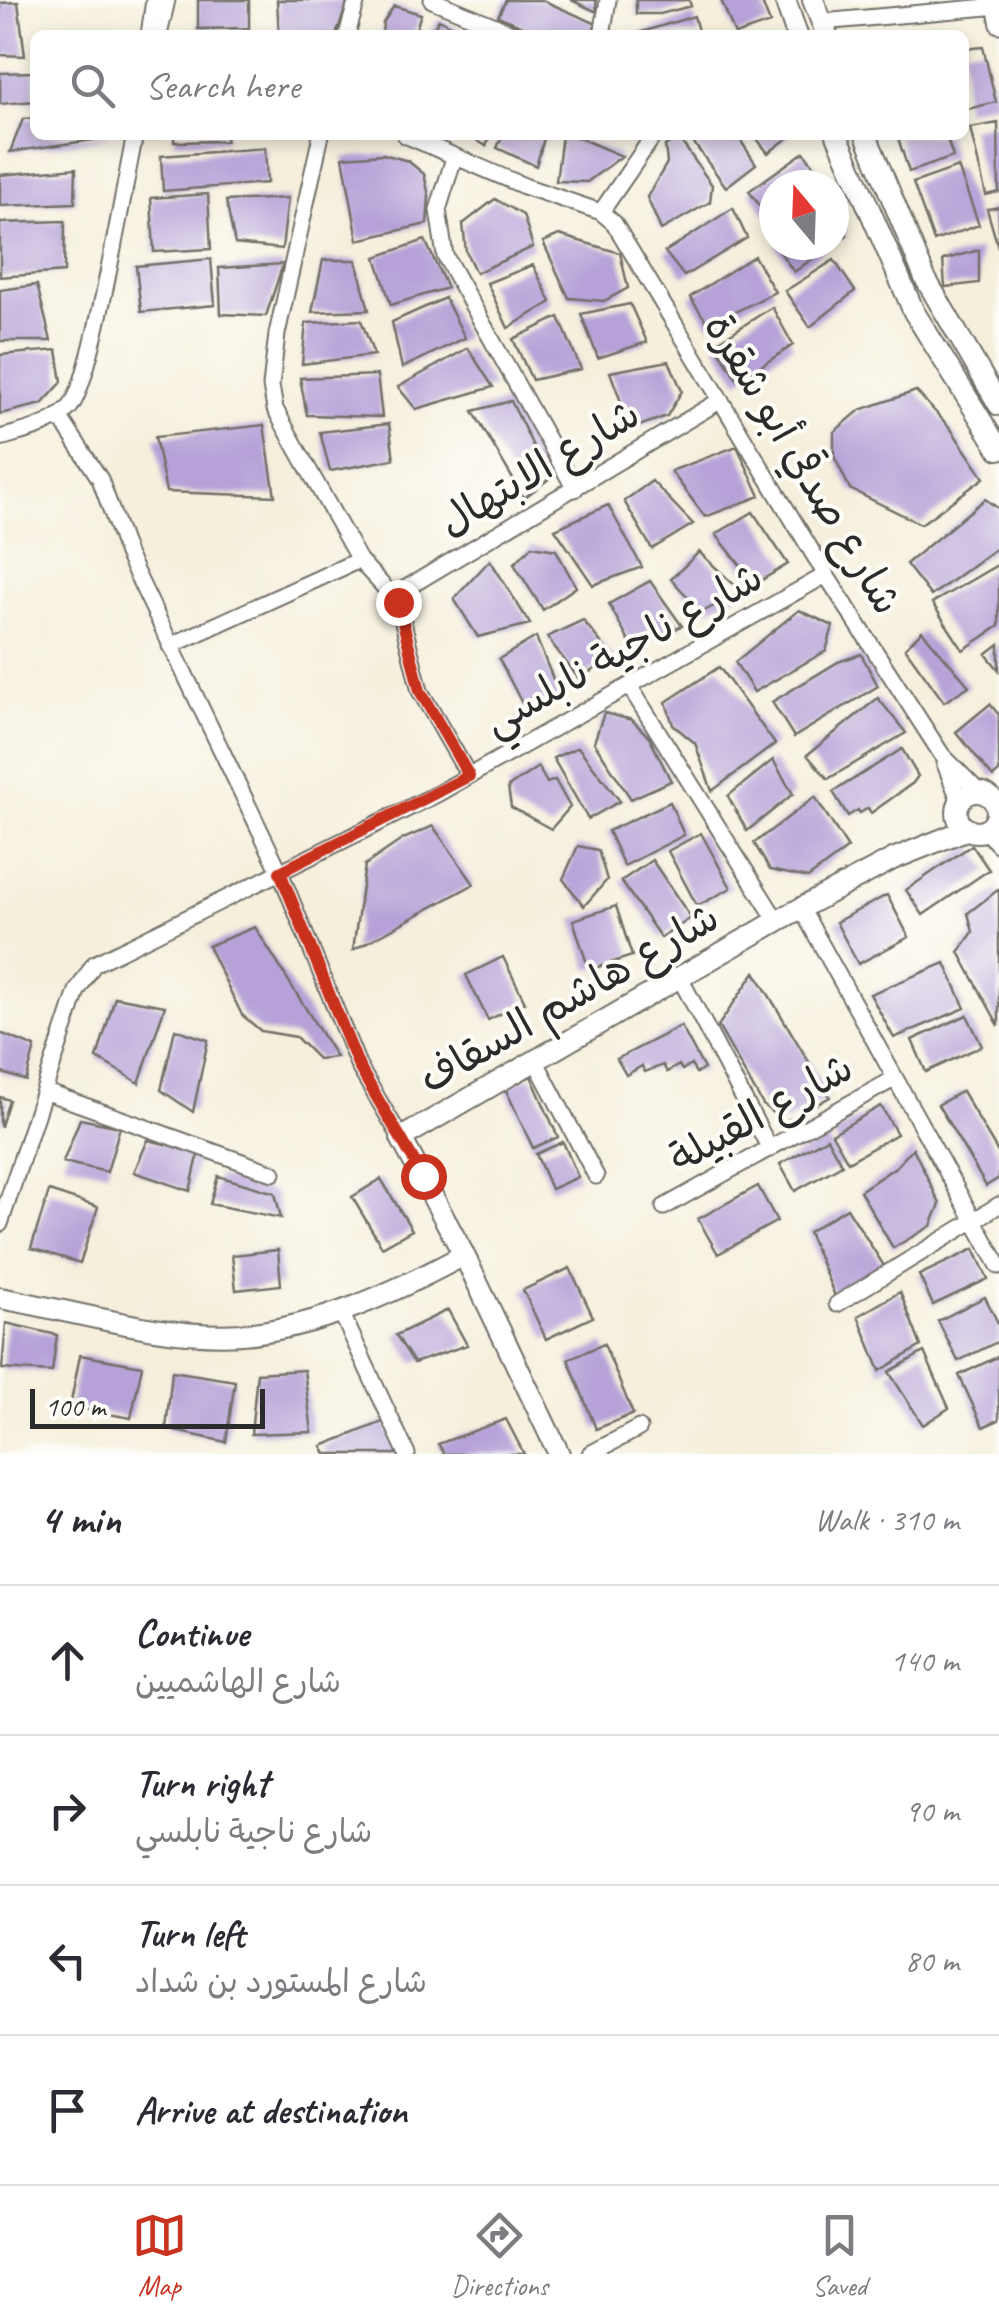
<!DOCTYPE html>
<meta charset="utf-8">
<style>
:root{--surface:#fff;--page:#f7f7f7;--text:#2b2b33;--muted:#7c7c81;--line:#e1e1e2;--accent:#c8321e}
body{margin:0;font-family:Caveat,"Playpen Sans Arabic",sans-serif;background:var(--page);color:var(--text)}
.compass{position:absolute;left:759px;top:170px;width:90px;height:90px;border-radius:50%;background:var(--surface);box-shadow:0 5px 15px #0003;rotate:341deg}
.scale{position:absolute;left:30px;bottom:25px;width:235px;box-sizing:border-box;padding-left:10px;border:5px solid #2b2b2b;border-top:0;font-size:28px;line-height:35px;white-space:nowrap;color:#2b2b2b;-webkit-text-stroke:8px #fdfcf7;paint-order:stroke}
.stop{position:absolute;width:30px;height:30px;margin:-22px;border:8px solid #c8321e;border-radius:50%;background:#fff}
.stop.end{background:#c8321e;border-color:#fff;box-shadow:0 2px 10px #0008}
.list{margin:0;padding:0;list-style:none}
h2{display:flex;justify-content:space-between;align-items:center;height:130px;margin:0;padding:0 40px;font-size:42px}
h2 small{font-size:32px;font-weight:400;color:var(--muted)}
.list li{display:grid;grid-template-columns:65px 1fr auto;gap:30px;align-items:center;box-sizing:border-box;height:150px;padding:0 40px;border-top:2px solid var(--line)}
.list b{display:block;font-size:38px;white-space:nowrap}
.list p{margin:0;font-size:32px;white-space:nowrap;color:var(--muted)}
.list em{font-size:32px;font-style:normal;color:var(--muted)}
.icon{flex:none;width:55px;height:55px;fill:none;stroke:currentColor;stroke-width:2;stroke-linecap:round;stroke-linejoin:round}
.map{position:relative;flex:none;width:999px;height:1454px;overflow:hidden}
.search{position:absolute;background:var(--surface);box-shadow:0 5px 15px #0003;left:30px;right:30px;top:30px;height:110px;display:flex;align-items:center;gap:25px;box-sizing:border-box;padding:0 35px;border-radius:15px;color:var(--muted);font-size:38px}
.sheet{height:730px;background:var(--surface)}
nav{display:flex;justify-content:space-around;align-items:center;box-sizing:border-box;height:140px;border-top:2px solid var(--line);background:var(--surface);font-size:28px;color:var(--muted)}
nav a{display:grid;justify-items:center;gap:5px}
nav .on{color:var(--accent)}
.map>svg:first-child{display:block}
.building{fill:#b6a2d8}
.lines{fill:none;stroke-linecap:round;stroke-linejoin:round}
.minor-casing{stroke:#727069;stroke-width:19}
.tertiary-casing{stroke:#727069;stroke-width:24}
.minor{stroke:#fff;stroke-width:15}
.tertiary{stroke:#fff;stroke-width:20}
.route{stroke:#c8321e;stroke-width:12}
.labels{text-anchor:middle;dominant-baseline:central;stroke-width:8;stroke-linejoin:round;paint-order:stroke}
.street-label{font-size:42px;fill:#2b2b2b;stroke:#fdfcf7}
</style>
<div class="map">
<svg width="999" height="1454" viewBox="0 0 999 1454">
<rect width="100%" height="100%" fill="#fdfcf7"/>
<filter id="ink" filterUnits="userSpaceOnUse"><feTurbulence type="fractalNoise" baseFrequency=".01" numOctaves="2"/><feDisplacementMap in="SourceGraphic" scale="20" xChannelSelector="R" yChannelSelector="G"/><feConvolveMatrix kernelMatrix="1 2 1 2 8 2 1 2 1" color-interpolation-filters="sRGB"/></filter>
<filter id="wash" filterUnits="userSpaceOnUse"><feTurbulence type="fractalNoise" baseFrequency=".0048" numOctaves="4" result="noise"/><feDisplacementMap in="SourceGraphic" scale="40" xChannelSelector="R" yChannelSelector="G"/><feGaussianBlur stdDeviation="2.25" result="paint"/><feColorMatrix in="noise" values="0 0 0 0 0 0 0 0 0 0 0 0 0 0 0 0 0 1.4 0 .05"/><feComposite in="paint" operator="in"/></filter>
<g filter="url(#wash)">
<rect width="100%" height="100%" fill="#f5efdc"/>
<g id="blocks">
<path class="building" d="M198,0h51v28l-51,1z
M277,0h68l2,4 -11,31h-57z
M506,0h36l55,24 -8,11h-47l-44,-19z
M571,0h25l1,12z
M636,0h53l2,6 -31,8h-24z
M721,0h40l9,23 -35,12z
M18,2l7,54 -25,-1v-52z
M394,6l27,8 -7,21h-32l1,-12z
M694,16l5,19h-64v-1z
M439,19l25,13 -2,3h-33z
M983,47l13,55 -32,8v-61z
M35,72v29l-35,3v-31z
M35,118v17l78,2 -103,15 13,-33z
M998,123l1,69 -13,3 -16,-67z
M174,135h52v6l-52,1z
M468,135h23l-5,11z
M503,135h42l-9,31 -39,-18z
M562,135h10l50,21 -35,26 -31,-1z
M693,135h44l19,29 -30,23 -36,-49z
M754,135h38l-24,18z
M897,135h49l7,22 -44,15z
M678,137l34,48 -2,17 -49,28 -14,-33 20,-34 -2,-17z
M265,148l2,35 -104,8 -2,-35z
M804,152l20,28 -7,5h-43v31l-5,3 -20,-28z
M383,154l25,7 16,13 5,22 -2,28 -69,16 -15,-83z
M958,167l21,58 -45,16 -21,-58z
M76,168l-1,35 -75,3v-31z
M208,194l3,55 -57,3 -3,-54z
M288,198l-6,51 -47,-5 -9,-43z
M495,199l28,16 10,32 -57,26 -10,-21 -3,-28z
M999,207v40h-1l-11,-38z
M733,208l14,30 -63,38 -19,-24z
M834,217l13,18 -13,9z
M65,221l-1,51 -64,5v-54z
M559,235l61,18 8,35 -24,13 -35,-3 -26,-56z
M425,240l22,48 -56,17 -15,-48z
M775,245h57l-38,27z
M979,250v33l-34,4 -2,-27z
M754,256l21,36 -66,33 -19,-28z
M211,259l4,46 -74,7 -5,-46z
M323,260h33l13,50 -57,2z
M834,260l21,31 -45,36 -25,-36z
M283,264l-17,52 -45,-2 -2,-46z
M533,265l18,37 -43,26 -21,-45z
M37,285l14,56h-51v-51z
M445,298l20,40 -63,30 -10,-46z
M630,304l17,38 -49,16 -17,-44z
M772,307l21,38 -55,36 -23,-37z
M559,317l22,52 -49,11 -19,-41z
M361,320l13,35 -72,9 4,-41z
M468,348l25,39 -77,22 -18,-22z
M57,350l5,32 -20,22 -42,10v-59z
M669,361l13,30 -15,25 -36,13 -21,-57z
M377,375l5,42 -75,-2 -7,-37z
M916,391l35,38 33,49 -63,46 -71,-35 -16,-33v-24l26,-22z
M511,401l38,78 -25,19 -51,-87z
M389,424l5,35 -64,12 -10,-39z
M264,425l11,71 -109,-4 -11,-55z
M737,446l23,50 -55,21 -34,-46z
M652,481l41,43 -41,25 -28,-48z
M985,499l14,10v37l-68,50 -25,-32z
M608,505l34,62 -49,18 -38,-56z
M753,512l35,52 -33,20 -39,-50z
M532,546l24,4 20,37 -33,23 -29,-46z
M699,552l43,40 -40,20 -31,-33z
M490,560l40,64 -52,13 -24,-38z
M999,564v62l-36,24 -31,-47z
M650,581l32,45 -50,21 -23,-43z
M799,610l34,16 -7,25 -72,41 -19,-30z
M583,620l31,39 -36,19 -31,-41z
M922,631l47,55 -25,16 -39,-54z
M536,637l24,59 -35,13 -26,-50z
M999,644v26l-13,-16z
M861,654l17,32 -84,51 -22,-35 66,-40z
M719,667l56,77 -63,47 -17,-48 -22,-18 -7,-23z
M878,698l28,35 -78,46 -21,-24z
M990,704l9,11v57l-6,5 -37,-45z
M604,713l28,7 17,17 22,44 -40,18 -37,-57z
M578,747l42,54 -32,18 -35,-61z
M902,749l16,27 -5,7 -42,30 -3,-5 -8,5 -2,-3 -10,6 -15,-24z
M773,760l20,34 -46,37 -19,-35z
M538,767l9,16 8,-3 15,27 -19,22 -40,-22 -3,-20z
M815,797l33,51 -40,30 -38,-8 -16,-27z
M670,802l14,33 -60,31 -16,-35z
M433,826l41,58 -121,66 12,-85 38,-26z
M701,833l30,55 -34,18 -29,-55z
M972,845l17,25 -66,45 -17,-25z
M578,846l20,4 9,30 -23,26 -21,-27z
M652,860l39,58 -30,20 -40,-57z
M999,889v137l-40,-74 14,-20 -5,-19z
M887,895l22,42 -51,27 -22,-42z
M616,906l16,50 -43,14 -16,-50z
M255,927l81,130 -18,2 -22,-22 -35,-6 -19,-16 -34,-69z
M503,957l22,45 -37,18 -22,-45z
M945,963l20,45 -71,30 -24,-44z
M755,972l75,125 -46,25 -21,-17 -45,-79z
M115,997l50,9 -26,77 -42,-25z
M967,1015l15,31 -56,26 -14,-32z
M681,1026l23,43 -8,4 -5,-8 -9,5 -3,-5 -12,7 -4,-7 -18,7 -3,-6 -16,9 -9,-16z
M175,1029l33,11 -15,72 -32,-22z
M0,1033l35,14 -9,34 -26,-9z
M531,1076l27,61 -25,11 -28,-60z
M962,1091l37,63v24l-13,8 -48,-81z
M0,1097l9,3 -8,26h-1z
M881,1106l16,28 -49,28 -16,-28z
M80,1119l40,8 -13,45 -44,-10z
M827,1138l15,27 -47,26 -15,-27z
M148,1140l51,12 -9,39 -56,-19z
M563,1142l15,35 -27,12 -15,-35z
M913,1148l27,56 -9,22 -38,22 -33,-57 37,-25z
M218,1176l57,17 6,25 -71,-14z
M381,1179l31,51 -30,17 -30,-50z
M758,1186l19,35 -59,33 -20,-35z
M49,1191l49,16 -18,56 -49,-15z
M847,1208l39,61 -51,27 -27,-64z
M974,1249l14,30 -55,26 -14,-30z
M278,1250l3,35 -45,5 -4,-35z
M570,1268l23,49 -47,22 -23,-49z
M900,1292l21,54 -41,25 -22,-55z
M985,1297l14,28v16l-41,20 -20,-40z
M448,1310l19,35 -53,18 -18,-28z
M6,1323l51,12 -5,37 -50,-3z
M604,1344l29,70 -37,15 -28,-70z
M924,1352l25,56 -26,17 -34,-53z
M80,1355l62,11 -11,52 -61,-11z
M999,1356v64l-16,7 -24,-52z
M304,1370l8,62 -61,2 6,-61z
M172,1371l63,10 -9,61 -60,-13z
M506,1419l18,35h-79l-7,-10z
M385,1421l13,33h-72l-4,-8z"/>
</g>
</g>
<g filter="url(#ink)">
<use href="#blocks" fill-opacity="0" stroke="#727069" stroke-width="2.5"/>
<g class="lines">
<defs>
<path id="minor" d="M432,0l85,35
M994,0l5,25
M822,22l177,-16
M149,35l5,-35
M159,35l8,-35
M347,35l10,-35
M602,35l6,-35
M321,135l-44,199 -6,52 4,23 84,151 39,42 22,89 49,85
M405,135l119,51 77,26 13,11 212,352 116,180 37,37
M454,158l-16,52 7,46 130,233
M601,212l53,-77
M59,416l41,63 27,75 153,318 79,195 42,71
M0,438c24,-7 53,-12 70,-31 22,-24 55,-227 65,-272
M393,596l328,-196
M170,646l189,-86
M630,687l147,234
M945,764l15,38
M995,819l4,6
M984,830l15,15
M801,908l198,358
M680,978l90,171
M535,1060l61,116
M46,1092l227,81
M664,1207l228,-127
M0,1224l77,-233 17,-27 343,-170 389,-219
M837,1304l162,-99
M340,1310l67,144
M590,1454l49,-26"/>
<path id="tertiary" d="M785,0l12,35
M813,0l14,35
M837,135l77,177 85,137
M866,135l59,143 74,127
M957 812a20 20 0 1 1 40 0a20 20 0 1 1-40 0Z
M0,1298c74,13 167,42 242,36 77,-6 155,-43 222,-79
M559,1454l-95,-199 -63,-117 376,-217 116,-62 75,-30"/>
</defs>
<use href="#minor" class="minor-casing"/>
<use href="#tertiary" class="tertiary-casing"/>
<use href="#minor" class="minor"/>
<use href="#tertiary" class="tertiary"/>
</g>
</g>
<g class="lines" filter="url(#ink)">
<path class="route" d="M398,602l22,89 49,85 -189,96 79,195 64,109"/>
</g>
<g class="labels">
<g class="street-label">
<text transform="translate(803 464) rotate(59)">شارع صدقي أبو شقرة</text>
<text transform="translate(539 468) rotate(-31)">شارع الابتهال</text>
<text transform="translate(623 649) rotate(-29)">شارع ناجية نابلسي</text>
<text transform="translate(569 998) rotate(-30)">شارع هاشم السقاف</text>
<text transform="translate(761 1113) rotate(-29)">شارع القبيلة</text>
</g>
</g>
</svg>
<svg class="compass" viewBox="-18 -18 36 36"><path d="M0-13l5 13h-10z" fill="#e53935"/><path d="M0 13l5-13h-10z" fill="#7c7c81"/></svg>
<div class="scale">100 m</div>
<div class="stop" style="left:423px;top:1176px"></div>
<div class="stop end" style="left:398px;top:602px"></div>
<div class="search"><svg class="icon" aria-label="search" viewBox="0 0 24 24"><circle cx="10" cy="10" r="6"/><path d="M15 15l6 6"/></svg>Search here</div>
</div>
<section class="sheet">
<h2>4 min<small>Walk · 310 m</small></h2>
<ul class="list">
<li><svg class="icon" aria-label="ahead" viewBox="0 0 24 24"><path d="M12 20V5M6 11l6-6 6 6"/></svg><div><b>Continue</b><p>شارع الهاشميين</p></div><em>140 m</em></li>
<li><svg class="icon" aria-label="right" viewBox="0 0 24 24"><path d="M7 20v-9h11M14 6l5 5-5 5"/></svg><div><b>Turn right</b><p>شارع ناجية نابلسي</p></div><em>90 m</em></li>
<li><svg class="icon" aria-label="left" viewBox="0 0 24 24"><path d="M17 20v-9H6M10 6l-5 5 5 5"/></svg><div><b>Turn left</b><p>شارع المستورد بن شداد</p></div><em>80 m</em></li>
<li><svg class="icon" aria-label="arrive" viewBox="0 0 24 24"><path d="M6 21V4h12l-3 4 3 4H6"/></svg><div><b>Arrive at destination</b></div></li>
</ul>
</section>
<nav>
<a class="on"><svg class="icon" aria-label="map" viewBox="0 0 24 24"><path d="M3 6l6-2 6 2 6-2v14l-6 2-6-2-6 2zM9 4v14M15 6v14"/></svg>Map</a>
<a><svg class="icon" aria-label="directions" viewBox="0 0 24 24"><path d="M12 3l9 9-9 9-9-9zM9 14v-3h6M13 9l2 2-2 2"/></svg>Directions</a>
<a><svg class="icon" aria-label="saved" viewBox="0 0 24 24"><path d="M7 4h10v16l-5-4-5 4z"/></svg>Saved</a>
</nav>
